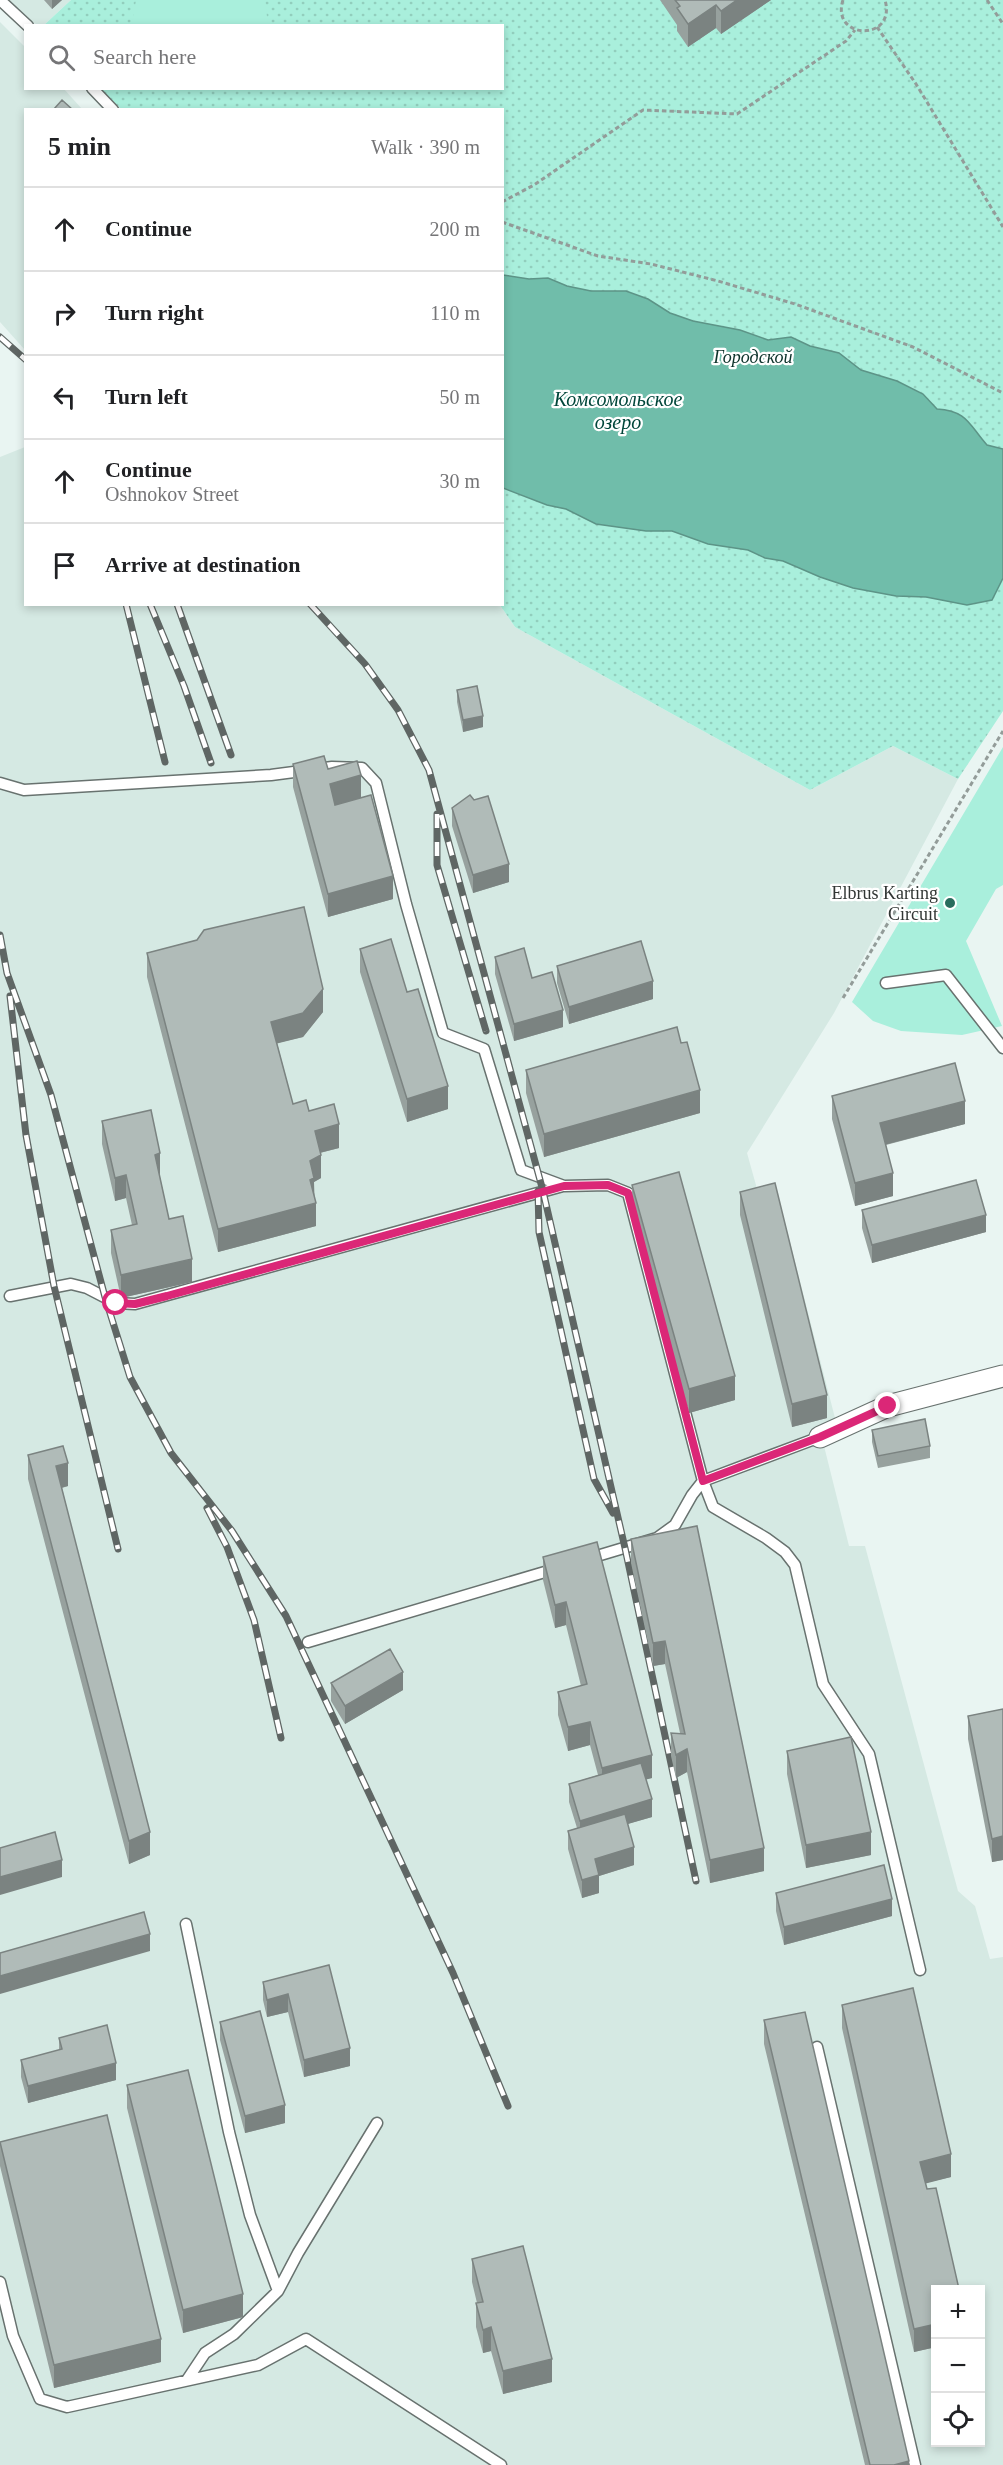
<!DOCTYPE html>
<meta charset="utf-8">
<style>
:root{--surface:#fff;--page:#f6f6f6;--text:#202124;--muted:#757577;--line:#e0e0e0}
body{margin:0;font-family:Georgia,serif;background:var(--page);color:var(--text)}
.controls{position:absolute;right:18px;bottom:18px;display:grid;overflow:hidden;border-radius:0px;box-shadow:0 3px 9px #0003}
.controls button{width:54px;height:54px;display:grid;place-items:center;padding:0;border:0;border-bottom:2px solid var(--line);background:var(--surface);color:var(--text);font:30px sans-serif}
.stop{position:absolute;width:18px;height:18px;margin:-14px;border:4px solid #db2777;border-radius:50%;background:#fff}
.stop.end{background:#db2777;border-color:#fff;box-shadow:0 2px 6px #0008}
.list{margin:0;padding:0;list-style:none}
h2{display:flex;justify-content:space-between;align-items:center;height:78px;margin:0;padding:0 24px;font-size:26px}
h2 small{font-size:20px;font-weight:400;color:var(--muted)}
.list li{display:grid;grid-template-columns:39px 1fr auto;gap:18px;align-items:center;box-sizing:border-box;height:84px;padding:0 24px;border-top:2px solid var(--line)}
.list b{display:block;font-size:22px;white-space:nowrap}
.list p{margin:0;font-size:20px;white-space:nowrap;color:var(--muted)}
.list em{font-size:20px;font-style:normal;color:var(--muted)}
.icon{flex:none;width:33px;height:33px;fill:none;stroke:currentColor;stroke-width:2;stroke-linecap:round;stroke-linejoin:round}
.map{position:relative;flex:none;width:1003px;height:2465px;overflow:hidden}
.search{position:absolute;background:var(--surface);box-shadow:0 3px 9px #0003;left:24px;top:24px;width:480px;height:66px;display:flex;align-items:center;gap:15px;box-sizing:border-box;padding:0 21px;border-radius:0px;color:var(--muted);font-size:22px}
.panel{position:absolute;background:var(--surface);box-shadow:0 3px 9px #0003;left:24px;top:108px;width:480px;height:498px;border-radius:0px}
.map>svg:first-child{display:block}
.built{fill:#d5e9e3;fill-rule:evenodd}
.grass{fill:url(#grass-dots)}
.pitch{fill:#a9efdc}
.water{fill:#70bdaa;stroke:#5d9487;stroke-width:1.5}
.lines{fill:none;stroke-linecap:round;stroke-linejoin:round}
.service-casing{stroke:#68726f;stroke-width:13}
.minor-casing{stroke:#68726f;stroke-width:23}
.path{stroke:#939c99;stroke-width:3;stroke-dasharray:4.5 3;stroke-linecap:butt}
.service{stroke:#fff;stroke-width:10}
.minor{stroke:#fff;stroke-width:21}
.rail-casing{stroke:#5f6664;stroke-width:7}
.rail{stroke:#fff;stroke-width:4.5;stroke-dasharray:14;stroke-linecap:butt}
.wall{fill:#97a19e}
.shaded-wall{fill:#7b8381}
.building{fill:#b0bbb8;stroke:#7b8381;stroke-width:1.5}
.route{stroke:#db2777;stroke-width:8}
.poi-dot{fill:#296c5d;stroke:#fff;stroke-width:2}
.labels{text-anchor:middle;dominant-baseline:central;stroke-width:4.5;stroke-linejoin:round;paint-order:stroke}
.park-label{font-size:18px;font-style:italic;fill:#0c322a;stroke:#fff}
.poi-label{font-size:18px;fill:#313634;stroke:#fff;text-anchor:end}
.water-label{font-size:20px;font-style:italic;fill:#00463a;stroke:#fff}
</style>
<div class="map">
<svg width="1003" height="2465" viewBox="0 0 1003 2465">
<defs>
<pattern id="grass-dots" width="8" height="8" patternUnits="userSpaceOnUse" patternTransform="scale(1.5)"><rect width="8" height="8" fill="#a9efdc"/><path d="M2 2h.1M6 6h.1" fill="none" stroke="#92cebd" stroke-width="1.8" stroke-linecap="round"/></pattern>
</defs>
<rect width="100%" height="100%" fill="#e9f5f2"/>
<path class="built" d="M9,0h62l-28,26 -10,-3z
M0,22l25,25 1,41 38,1 18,20 -56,1 -1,240 -25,-28z
M25,447l1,157 474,1 15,22 295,163 83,-44 65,33 -124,234 -87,140 14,50 18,-4 57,223 -16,8 29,116h16l93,345 17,15 15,53 13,-2v508h-1003v-2008zM936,2290h44v152h-44z"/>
<path class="grass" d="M71,0h932v711l-45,68 -65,-33 -83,44 -295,-163 -15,-22 2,-1v-494l-381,-1 -20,-20 401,-1v-62h-459z"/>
<path class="pitch" d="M136,0h129l3,25h-136z
M1003,747v138l-7,4 -30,52 36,85 -40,9 -61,-4 -28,-10 -21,-19z"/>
<path class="water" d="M503,275l26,4 19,-1 19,8 24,5h35l22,8 22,14 23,8 47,9 28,10 23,-3 19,9 29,7 22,17 36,11 26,13 14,15c31,2 32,16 50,36l16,4v129l-11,22 -25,5 -41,-8 -30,-1 -43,-8 -33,-11 -37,-16 -18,-3 -17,-8 -40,-6 -36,-13h-26l-50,-7 -30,-15 -19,-4 -44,-17z"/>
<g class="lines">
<defs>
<path id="service" d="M0,0l28,26
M92,88l21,22
M0,783l24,7 247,-15 61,-8 30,1 14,15 30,121 37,129 41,16 37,121 43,16 44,-1 20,8 75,288 117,-44
M886,983l60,-8 57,73
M10,1296l61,-12 16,4 29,15 19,1 428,-118
M587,1559l70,-21 18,-13 17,-30 11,-14 10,26 53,31 19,14 10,13 28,119 46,70 51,216
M308,1642l247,-73
M186,1924l43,208 21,83 28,76
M817,2047l98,418
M0,2282l13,54 27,63 27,8 191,-42 48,-26 195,126
M187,2380l18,-27 29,-19 44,-43 20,-38 79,-130"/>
<path id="minor" d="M820,1437l68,-31 115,-30"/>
</defs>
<use href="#service" class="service-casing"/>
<use href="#minor" class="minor-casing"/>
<path class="path" d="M843,0c-13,40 54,42 42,0
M987,0l16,24
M877,27l39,57 87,143
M502,202l32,-17 109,-75 94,4 109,-73 9,-11
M502,222l96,34 53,8 67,17 77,23 118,43 90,46
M843,998l160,-267"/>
<use href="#service" class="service"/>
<use href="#minor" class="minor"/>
<defs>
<path id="rail" d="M0,337l26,23
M126,604l39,158
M150,604l34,82 27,77
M177,604l54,151
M310,604l55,60 33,46 31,60 114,421 82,357 71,333
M437,814v51l49,166
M0,935l7,38 44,122 54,202 25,80 41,76 61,78 54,85 167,357 55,133
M10,996l16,139 28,151 64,263
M538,1191l1,41 55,247 19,34
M207,1508l20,39 27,73 27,118"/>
</defs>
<use href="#rail" class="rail-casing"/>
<use href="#rail" class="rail"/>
</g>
<path class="wall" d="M44,0h18l-10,9z
M660,0h111l-50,34 -5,-6 -28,19 -11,-16v-6z
M457,690l26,37 -20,5 -6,-30z
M293,764l35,5 33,28 32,102 -65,18 -35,-130z
M452,808l57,74 -36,11 -21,-67z
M197,940l126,72 -20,25 -26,6 16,61 16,7 30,37 -19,5 1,25 -7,4 2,44 -98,26 -71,-275v-24z
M360,949l88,160 -41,13 -47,-150z
M495,957l37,21 31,49 -49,14 -19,-67z
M557,966l96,33 -84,25 -12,-41z
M526,1070l174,43 -156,44 -18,-64z
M832,1096l133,28 -79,21 7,51 -38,10 -23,-87z
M102,1121l58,55v1l9,42 23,63 -71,16 -10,-45v-23l21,-5 -6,-27 -11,3 -13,-57z
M632,1185l103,215 -46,13 -57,-205z
M740,1192l87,226 -35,9 -52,-212z
M862,1210l124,22 -114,31 -10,-35z
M872,1430l58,16v12l-52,10 -6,-26z
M28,1455l40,31 -6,2 88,367 -21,9 -101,-385z
M631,1539l133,332 -54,12 -23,-111 -11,6 -5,-22v-23h9l-15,-69 -12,2 -22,-103z
M543,1557l109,221 -6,1 6,38 -25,7 7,41 -35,11v17l-17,5 -14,-49v-18l9,-3 -8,-26v-18l29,-9 -8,-30 -22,6 -10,-36v-23l23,-6 -15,-61 -11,3 -12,-48z
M331,1683l72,7 -58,34 -14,-23z
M1003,1709v151l-11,2 -24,-123v-23z
M787,1751l84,104 -65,13 -19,-94z
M776,1893l116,23 -108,29 -8,-34z
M329,1965l21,101 -46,11 -16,-65 -21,5 -4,-17v-18z
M842,2005l109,172 -26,6 11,106v58l-22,5 -72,-324z
M764,2020l145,445h-44l-101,-421z
M220,2022l65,101 -40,10 -25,-93z
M59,2038l57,42 -88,23 -7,-26v-17l38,-10z
M127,2085l116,232 -60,16 -56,-225z
M0,2142l161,220 -107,26 -54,-222z
M472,2259l80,123 -49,12 -12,-43 -8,2 -7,-26v-24h1l-5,-21z"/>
<path class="shaded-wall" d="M52,0h10l-10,9z
M737,0h34l-50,34v-23z
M716,5v23l-28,19v-23z
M483,716v11l-20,5v-12z
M361,775v23l-31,9v-23z
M509,864v18l-36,11v-18z
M393,876v23l-65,18v-23z
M653,981v18l-84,25v-17z
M323,989v23l-20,25 -32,8v-23z
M563,1010v17l-49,14v-17z
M448,1086v23l-41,13v-23z
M700,1090v23l-156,44v-23z
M965,1101v23l-85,22v-23z
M339,1124v24l-24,6v-23z
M160,1153v23l-5,2v-23z
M321,1155v23l-7,4v19l-4,2v-42z
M893,1173v23l-38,10v-23z
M126,1175v23l-11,3v-23z
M316,1203v23l-98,26v-23z
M986,1215v17l-114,31v-18z
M192,1259v23l-71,16v-23z
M735,1376v24l-46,13v-24z
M827,1395v23l-35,9v-23z
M68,1463v23l-12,3v-23z
M566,1602v23l-11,3v-23z
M665,1641v23l-12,2v-23z
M403,1672v18l-58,34v-18z
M590,1722v23l-22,6v-24z
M687,1749v23l-11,6v-23z
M652,1755v23l-50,13v-23z
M652,1799v18l-72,21v-17z
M150,1832v23l-21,9v-23z
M871,1832v23l-65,13v-23z
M1003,1836v24l-11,2v-23z
M634,1847v18l-35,11v17l-17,5v-18l13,-21z
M764,1848v23l-54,12v-23z
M62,1860v17l-62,18v-18z
M892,1899v17l-108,29v-18z
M150,1934v17l-150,43v-18z
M288,1994v18l-21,5v-17z
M350,2048v18l-46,11v-17z
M116,2063v17l-88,23v-17z
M285,2105v18l-40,10v-17z
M951,2154v23l-31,8v-23z
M243,2294v23l-60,16v-23z
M936,2324v23l-22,5v-23z
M491,2327v24l-8,2v-23z
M161,2339v23l-107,26v-23z
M552,2359v23l-49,12v-23z
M909,2461v4h-15z"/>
<path class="building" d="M675,0h62l-16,11 -5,-6 -28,19 -11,-16 3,-2z
M62,100l11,10h-18l-1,-1z
M477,686l6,30 -20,4 -6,-30z
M324,756l4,13 29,-8 4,14 -31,9 5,21 36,-10 22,81 -65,18 -35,-130z
M470,795l4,5 14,-4 21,68 -36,11 -21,-67z
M304,907l19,82 -20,24 -32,9 22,82 13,-4 3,11 25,-7 5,20 -24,7 6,24 -11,6 4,17 -4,2 6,23 -98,26 -71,-276 50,-13 7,-10z
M391,939l16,53 11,-3 30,97 -41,13 -47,-150z
M641,941l12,40 -84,26 -12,-41z
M524,948l8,30 20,-6 11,38 -49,14 -19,-67z
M677,1027l4,16 6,-1 13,48 -156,44 -18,-64z
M955,1063l10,38 -85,22 13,50 -38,10 -23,-87z
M151,1110l9,43 -5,2 14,64 14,-3 9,43 -71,16 -10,-45 26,-6 -11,-49 -11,3 -13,-57z
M679,1172l56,204 -46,13 -57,-204z
M976,1180l10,35 -114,30 -10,-35z
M775,1183l52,212 -35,9 -52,-212z
M925,1419l5,27 -52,10 -6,-26z
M63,1446l5,17 -12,3 94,366 -21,9 -101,-386z
M697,1526l67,322 -54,12 -23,-111 -11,6 -5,-22 14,1 -20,-93 -12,2 -22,-104z
M597,1542l55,213 -50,13 -12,-46 -22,5 -10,-35 29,-8 -21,-82 -11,3 -12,-48z
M390,1649l13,23 -58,34 -14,-23z
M1003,1709v127l-11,3 -24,-123z
M851,1737l20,95 -65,13 -19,-94z
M641,1763l11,36 -72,22 -11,-37z
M625,1814l9,33 -39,12 4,16 -17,5 -14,-49z
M55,1832l7,28 -62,17v-29z
M884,1865l8,34 -108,28 -8,-34z
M144,1912l6,22 -150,42v-23z
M329,1965l21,83 -46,12 -16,-66 -21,6 -4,-18z
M913,1988l38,166 -31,8 7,27 9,-1 23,101h-23v35l-22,5 -72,-324z
M260,2011l25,94 -40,11 -25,-94z
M805,2012l104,449 -15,4h-24l-106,-445z
M107,2025l9,38 -88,23 -7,-26 41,-11 -3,-11z
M188,2070l55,224 -60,16 -56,-225z
M107,2115l54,224 -107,26 -54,-223z
M523,2246l29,113 -49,12 -12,-44 -8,3 -7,-27 7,-1 -11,-43z"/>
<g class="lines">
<path class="route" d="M116,1303l19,1 32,-8 397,-110 44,-1 20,8 75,288 117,-44 68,-31"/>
</g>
<circle class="poi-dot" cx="950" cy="903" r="6"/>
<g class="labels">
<g class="park-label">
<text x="753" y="357">Городской</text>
</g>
<g class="poi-label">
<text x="938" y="893">Elbrus Karting<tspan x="938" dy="21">Circuit</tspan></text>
</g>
<g class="water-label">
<text x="618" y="399">Комсомольское<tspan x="618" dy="23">озеро</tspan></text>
</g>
</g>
</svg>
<div class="controls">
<button>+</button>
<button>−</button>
<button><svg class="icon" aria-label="locate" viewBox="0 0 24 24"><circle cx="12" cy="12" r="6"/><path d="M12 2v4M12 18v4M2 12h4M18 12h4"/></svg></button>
</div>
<div class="stop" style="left:116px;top:1303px"></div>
<div class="stop end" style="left:888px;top:1406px"></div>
<div class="search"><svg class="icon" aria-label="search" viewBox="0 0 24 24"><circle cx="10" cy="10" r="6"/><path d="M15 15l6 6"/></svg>Search here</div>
<section class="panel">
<h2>5 min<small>Walk · 390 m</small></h2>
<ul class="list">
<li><svg class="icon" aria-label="ahead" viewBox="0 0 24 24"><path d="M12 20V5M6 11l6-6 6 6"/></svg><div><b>Continue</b></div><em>200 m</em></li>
<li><svg class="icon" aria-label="right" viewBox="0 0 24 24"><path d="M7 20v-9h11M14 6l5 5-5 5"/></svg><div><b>Turn right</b></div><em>110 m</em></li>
<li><svg class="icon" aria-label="left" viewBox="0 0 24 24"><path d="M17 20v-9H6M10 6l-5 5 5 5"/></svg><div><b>Turn left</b></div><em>50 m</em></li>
<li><svg class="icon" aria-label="ahead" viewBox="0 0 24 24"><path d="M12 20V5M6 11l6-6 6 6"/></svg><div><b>Continue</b><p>Oshnokov Street</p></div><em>30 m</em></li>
<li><svg class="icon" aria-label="arrive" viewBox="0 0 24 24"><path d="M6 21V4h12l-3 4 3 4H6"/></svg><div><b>Arrive at destination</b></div></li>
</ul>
</section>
</div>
